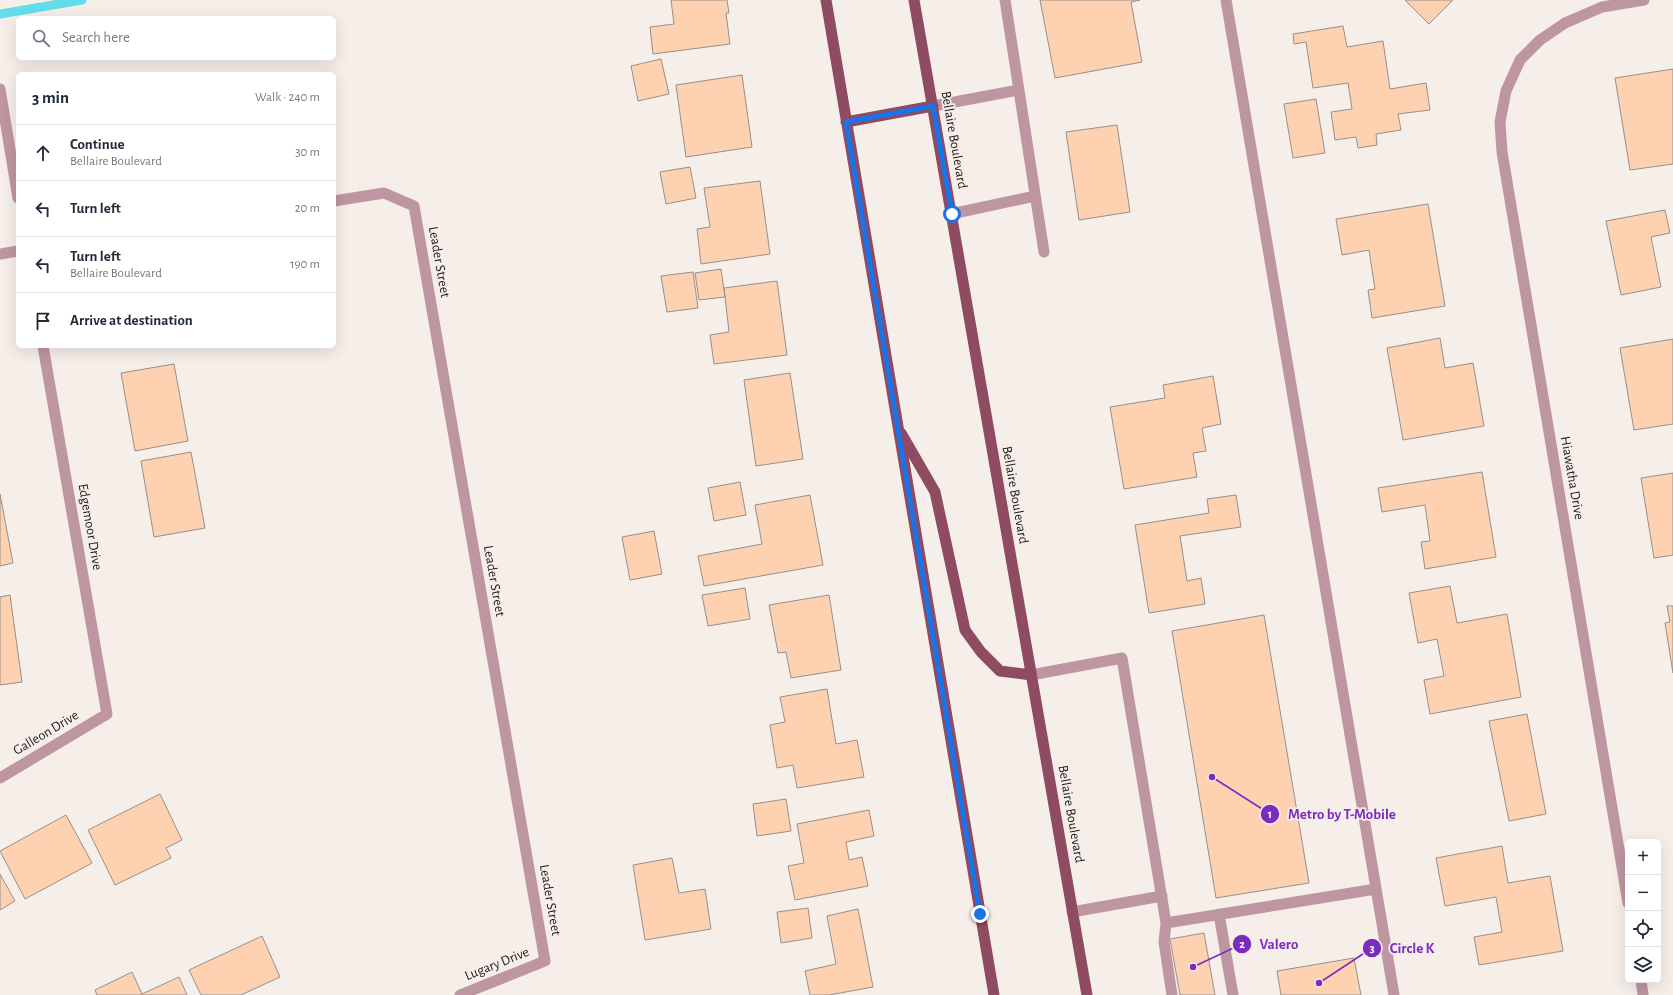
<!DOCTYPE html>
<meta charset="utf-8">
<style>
:root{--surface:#fff;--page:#f6f6f7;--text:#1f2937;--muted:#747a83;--line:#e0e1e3}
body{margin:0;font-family:"Alegreya Sans",sans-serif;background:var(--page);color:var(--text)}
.controls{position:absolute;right:12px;bottom:12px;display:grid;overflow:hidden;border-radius:6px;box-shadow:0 4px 16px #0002}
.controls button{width:36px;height:36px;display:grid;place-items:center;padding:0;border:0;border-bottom:1px solid var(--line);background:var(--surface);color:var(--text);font:20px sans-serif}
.stop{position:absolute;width:12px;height:12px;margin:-9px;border:3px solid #1a73e8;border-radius:50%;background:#fff}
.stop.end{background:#1a73e8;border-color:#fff;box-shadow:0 1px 4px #0008}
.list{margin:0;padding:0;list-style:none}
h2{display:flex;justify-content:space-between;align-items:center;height:52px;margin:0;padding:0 16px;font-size:17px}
h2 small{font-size:13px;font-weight:400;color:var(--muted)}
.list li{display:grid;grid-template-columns:26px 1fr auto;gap:12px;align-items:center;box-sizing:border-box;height:56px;padding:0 16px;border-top:1px solid var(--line)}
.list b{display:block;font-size:15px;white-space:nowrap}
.list p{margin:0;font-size:13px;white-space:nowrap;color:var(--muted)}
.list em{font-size:13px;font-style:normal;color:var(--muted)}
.icon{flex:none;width:22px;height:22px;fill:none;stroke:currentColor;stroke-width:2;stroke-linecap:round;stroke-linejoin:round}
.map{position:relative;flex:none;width:1673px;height:995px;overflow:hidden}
.search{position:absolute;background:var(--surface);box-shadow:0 4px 16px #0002;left:16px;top:16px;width:320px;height:44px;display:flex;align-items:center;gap:10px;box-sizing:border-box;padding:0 14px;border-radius:6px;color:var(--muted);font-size:15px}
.panel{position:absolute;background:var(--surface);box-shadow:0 4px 16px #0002;left:16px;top:72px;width:320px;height:276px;border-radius:6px}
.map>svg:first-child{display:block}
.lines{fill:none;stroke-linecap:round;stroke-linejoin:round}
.stream{stroke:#62deea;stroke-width:9}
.building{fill:#fed1b1;stroke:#97908c}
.service{stroke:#be96a1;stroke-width:11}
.minor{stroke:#be96a1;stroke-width:11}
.primary{stroke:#8e4b61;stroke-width:11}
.route{stroke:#1a73e8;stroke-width:5}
.labels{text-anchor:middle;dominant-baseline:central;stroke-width:3.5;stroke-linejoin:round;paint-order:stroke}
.street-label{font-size:14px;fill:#1c1917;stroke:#f6eee9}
.leader{fill:none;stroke:#7b2cbf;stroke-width:1.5}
.callout-dot{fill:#7b2cbf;stroke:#f6eee9;stroke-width:1.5}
.mark-label{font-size:12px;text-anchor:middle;font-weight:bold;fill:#fff}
.callout-label{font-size:15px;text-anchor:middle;font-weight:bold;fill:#7b2cbf;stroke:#f6eee9;stroke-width:3.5;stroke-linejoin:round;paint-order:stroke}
</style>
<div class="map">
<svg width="1673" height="995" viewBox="0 0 1673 995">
<rect width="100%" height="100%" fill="#f6eee9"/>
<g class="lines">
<path class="stream" d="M0,14l82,-14"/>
</g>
<path class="building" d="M671,0h56l2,13h-3l4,31 -77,10 -3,-27 24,-3z
M1040,0h100l-9,2 11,60 -87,16z
M1405,0h48l-24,24z
M1343,26l4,21 36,-6 7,48 36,-6 4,27 -32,4 3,16 -25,4 1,11 -19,3 -2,-11 -21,3 -4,-28 21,-3 -4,-26 -35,5 -7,-46 -12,2 -1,-10z
M661,59l8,35 -31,7 -7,-35z
M1673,69v95l-43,6 -15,-92z
M742,75l10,72 -66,10 -10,-72z
M1316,99l9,54 -32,5 -9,-54z
M1117,125l13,87 -51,8 -13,-88z
M690,167l6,31 -30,6 -6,-32z
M760,181l10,73 -69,10 -4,-35 13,-2 -6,-39z
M1428,204l17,102 -73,12 -4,-28 7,-1 -6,-39 -27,5 -6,-36z
M1665,210l5,23 -19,4 10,50 -40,8 -15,-74z
M721,269l4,28 -26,3 -4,-27z
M693,272l5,36 -31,4 -6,-36z
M777,281l10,74 -73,9 -4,-29 19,-3 -5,-44z
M1440,338l5,30 28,-5 11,63 -81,14 -16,-92z
M1673,339v85l-39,6 -14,-82z
M174,364l14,77 -53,10 -14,-78z
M790,373l13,86 -47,7 -12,-86z
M1213,376l8,48 -19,4 4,23 -13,2 4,24 -73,12 -14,-82 55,-9 -2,-13z
M191,452l14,76 -51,9 -13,-76z
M1482,472l14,85 -71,12 -4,-27 9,-1 -5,-36 -43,7 -4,-24z
M1673,473v82l-19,3 -13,-80z
M740,482l6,33 -32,6 -6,-33z
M0,494l13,69 -13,3z
M810,495l13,70 -119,21 -6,-30 64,-12 -7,-39z
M1236,495l5,32 -61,9 7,45 14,-3 4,26 -56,9 -14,-88 74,-12 -2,-14z
M654,531l8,43 -32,6 -8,-43z
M1450,586l7,37 50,-9 14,83 -91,17 -6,-34 20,-4 -7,-37 -19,4 -9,-50z
M745,588l5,31 -42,7 -6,-31z
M10,595l12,87 -22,3v-88z
M829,595l12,75 -50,8 -5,-26 -8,1 -9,-48z
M1667,606h6v67l-8,-50 5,-1z
M1264,615l45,268 -93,15 -44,-267z
M827,689l9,55 21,-4 7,37 -67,11 -4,-23 -16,3 -7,-43 15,-3 -5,-25z
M1527,714l19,100 -37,7 -20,-100z
M160,794l22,46 -16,8 5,10 -56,27 -27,-55z
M786,799l5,32 -34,5 -4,-32z
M869,810l5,26 -28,6 3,18 13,-3 6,29 -73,14 -7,-34 16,-3 -7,-39z
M66,815l26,48 -67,36 -25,-48z
M1502,846l6,37 42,-7 13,75 -84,14 -5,-28 28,-5 -6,-35 -51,9 -9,-48z
M672,858l7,35 26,-4 6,40 -66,11 -12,-75z
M0,874l15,27 -15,9z
M808,908l4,30 -31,5 -4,-31z
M858,909l15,78 -44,8h-19l-5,-24 31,-7 -9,-48z
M1204,933l11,62h-35l-10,-56z
M262,936l18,41 -39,18h-40l-12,-25z
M1354,958l7,37h-80l-4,-24z
M132,972l10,22 37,-17 8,18h-90l-2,-5z"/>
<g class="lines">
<path class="service" d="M1005,0l39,252
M1226,0l168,995
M933,106l86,-16
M951,214l84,-18
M1031,675l91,-17 44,265 -2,19 8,53
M1072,912l90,-16
M1219,914l14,81
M1166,923l210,-34"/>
<path class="minor" d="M0,89l18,109
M334,201l50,-8 30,13 131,755 -85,34
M0,254l18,-3
M0,778l107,-64 -64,-368
M1628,903l-126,-751 -2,-30 6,-31 14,-31 20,-20 25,-17 37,-16 42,-7
M1641,980l2,15"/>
<path class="primary" d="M826,0l168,995
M914,0l173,995
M846,122l87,-16
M901,433l34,59 30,138 16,22 19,19 31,4"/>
</g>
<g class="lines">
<path class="route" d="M952,214l-19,-108 -87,16 134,792"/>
</g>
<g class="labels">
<g class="street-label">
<text transform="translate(954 140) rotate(80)">Bellaire Boulevard</text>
<text transform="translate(439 262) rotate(80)">Leader Street</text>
<text transform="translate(1572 478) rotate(80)">Hiawatha Drive</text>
<text transform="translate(1015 495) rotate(80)">Bellaire Boulevard</text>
<text transform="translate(90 527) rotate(80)">Edgemoor Drive</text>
<text transform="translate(494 581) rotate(80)">Leader Street</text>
<text transform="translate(46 733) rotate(-31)">Galleon Drive</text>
<text transform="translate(1071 814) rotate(80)">Bellaire Boulevard</text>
<text transform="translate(550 900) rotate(80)">Leader Street</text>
<text transform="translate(497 964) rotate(-22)">Lugary Drive</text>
</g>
</g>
<path class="leader" d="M1212 777L1270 814M1193 967L1242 944M1319 983L1372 948"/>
<g class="callout-dot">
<circle cx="1212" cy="777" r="4"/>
<circle cx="1193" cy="967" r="4"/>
<circle cx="1319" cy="983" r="4"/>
<circle cx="1270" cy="814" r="10"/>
<circle cx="1242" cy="944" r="10"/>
<circle cx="1372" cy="948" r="10"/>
</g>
<g class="mark-label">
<text x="1270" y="818">1</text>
<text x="1242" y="948">2</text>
<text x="1372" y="952">3</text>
</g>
<g class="callout-label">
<text x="1342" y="819">Metro by T-Mobile</text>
<text x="1279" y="949">Valero</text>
<text x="1412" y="953">Circle K</text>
</g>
</svg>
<div class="controls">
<button>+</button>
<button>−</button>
<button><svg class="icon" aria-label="locate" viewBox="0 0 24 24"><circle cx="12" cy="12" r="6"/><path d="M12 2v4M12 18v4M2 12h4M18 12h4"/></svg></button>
<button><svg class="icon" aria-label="layers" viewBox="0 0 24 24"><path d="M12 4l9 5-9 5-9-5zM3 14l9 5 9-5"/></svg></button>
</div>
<div class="stop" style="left:952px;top:214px"></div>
<div class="stop end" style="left:980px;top:914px"></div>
<div class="search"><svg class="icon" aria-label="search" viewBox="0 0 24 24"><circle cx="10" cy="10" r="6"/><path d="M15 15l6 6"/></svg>Search here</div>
<section class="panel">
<h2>3 min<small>Walk · 240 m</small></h2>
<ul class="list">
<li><svg class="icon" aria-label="ahead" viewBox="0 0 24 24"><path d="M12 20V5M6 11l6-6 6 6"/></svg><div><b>Continue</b><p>Bellaire Boulevard</p></div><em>30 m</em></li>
<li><svg class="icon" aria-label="left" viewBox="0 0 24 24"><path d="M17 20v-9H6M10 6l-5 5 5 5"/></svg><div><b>Turn left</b></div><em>20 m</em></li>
<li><svg class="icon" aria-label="left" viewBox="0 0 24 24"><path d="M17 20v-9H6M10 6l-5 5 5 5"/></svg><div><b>Turn left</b><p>Bellaire Boulevard</p></div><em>190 m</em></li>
<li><svg class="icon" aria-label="arrive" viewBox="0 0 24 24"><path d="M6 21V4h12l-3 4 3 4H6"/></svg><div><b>Arrive at destination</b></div></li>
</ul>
</section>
</div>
